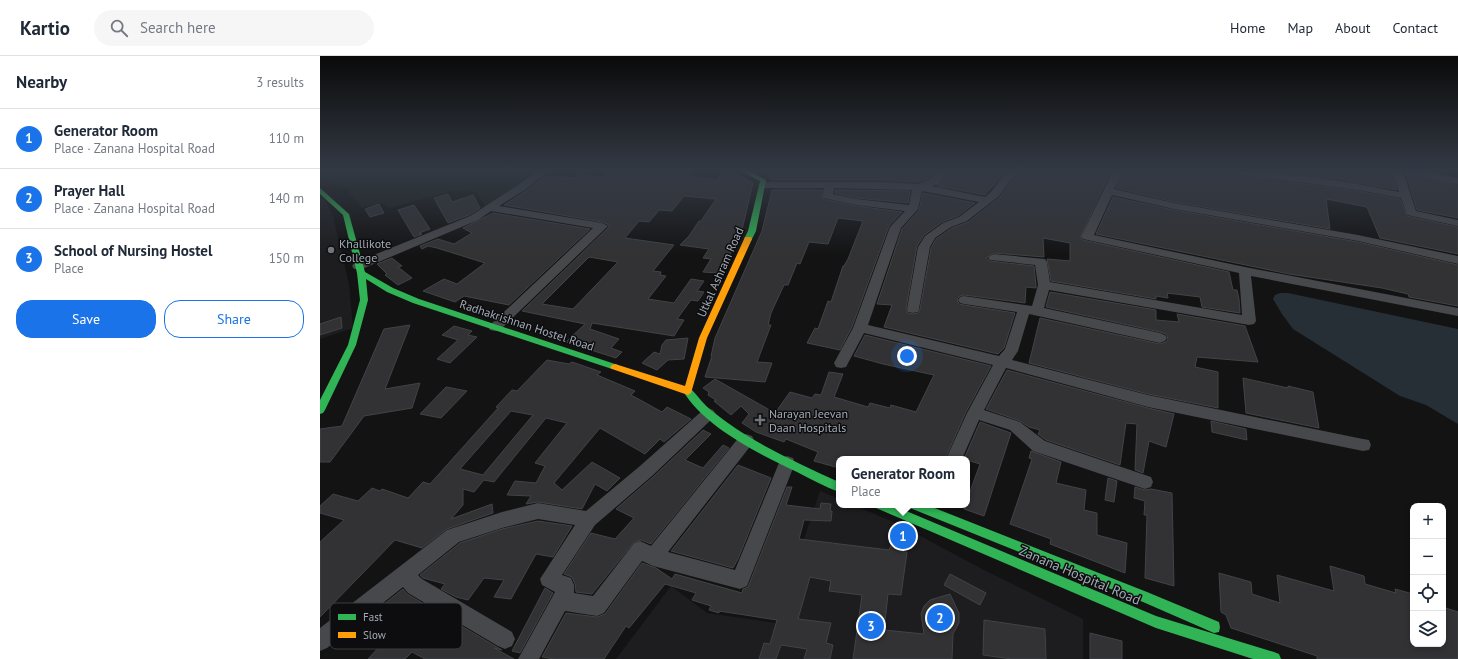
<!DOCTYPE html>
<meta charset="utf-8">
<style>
:root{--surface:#fff;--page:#f6f6f7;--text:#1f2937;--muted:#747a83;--line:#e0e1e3;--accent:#1a73e8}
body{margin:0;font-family:"PT Sans",sans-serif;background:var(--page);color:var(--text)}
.controls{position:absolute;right:12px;bottom:12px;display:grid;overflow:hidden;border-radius:8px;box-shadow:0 2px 6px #0003}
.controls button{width:36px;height:36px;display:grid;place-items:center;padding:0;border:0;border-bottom:1px solid var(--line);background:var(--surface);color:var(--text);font:20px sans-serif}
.you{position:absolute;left:587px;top:300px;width:14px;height:14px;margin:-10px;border:3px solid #fff;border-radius:50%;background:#1a73e8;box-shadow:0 0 0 6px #1a73e833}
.badge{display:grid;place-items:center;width:26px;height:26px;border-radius:50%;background:var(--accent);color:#fff;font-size:13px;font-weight:700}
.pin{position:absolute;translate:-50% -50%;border:2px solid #fff;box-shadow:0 1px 4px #0006}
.popup{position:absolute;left:516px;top:400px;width:134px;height:52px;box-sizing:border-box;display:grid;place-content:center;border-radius:8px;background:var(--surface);filter:drop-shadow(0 1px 3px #0005);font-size:13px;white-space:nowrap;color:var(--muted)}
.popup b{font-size:15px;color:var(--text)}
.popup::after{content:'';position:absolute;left:50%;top:100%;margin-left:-8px;border:8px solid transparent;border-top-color:var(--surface)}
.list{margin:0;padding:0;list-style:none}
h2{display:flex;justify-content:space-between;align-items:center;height:52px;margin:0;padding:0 16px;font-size:17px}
h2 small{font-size:13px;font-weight:400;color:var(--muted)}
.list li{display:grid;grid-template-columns:26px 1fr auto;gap:12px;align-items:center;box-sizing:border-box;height:60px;padding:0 16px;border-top:1px solid var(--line)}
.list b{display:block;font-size:15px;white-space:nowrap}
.list p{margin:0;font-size:13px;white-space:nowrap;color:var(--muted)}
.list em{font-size:13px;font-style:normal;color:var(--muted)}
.actions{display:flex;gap:8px;padding:12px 16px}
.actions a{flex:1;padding:9px 0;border:1px solid var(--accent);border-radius:16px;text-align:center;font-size:14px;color:var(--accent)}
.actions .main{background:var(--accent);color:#fff}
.icon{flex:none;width:22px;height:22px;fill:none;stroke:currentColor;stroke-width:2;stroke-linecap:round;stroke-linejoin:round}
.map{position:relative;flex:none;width:1138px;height:603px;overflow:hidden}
header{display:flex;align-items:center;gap:24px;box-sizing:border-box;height:56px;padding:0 20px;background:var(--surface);border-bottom:1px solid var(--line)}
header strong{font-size:19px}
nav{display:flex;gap:22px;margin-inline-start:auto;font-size:14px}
.search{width:280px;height:36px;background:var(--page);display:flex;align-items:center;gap:10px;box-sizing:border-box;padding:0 14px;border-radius:22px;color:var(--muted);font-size:15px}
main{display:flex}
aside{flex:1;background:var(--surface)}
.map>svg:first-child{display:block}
.built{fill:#1d1d1f}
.green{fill:#192019}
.water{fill:#262f35}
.building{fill:#323234;stroke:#414347;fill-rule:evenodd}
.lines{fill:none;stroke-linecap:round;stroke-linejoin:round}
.street{fill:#47484c;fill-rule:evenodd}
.fast{fill:#30b455;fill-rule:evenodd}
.slow{fill:#ff9f0a;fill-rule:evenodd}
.poi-dot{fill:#70757c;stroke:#0d0d0f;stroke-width:1.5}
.labels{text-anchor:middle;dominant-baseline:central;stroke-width:3;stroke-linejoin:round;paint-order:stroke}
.poi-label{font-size:12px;fill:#a2aab5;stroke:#0d0d0f;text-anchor:start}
.street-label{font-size:12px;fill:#a2aab5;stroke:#0d0d0f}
.near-street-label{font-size:14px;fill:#a2aab5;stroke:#0d0d0f}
.key{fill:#0d0d0f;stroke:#3a3c41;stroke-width:1}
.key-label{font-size:11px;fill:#a2aab5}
</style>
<header>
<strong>Kartio</strong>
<div class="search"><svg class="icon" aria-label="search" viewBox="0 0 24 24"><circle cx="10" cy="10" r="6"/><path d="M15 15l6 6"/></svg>Search here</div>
<nav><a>Home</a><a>Map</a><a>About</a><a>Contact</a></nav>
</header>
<main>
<aside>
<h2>Nearby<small>3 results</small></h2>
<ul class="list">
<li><span class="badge">1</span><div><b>Generator Room</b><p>Place · Zanana Hospital Road</p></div><em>110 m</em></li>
<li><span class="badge">2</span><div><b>Prayer Hall</b><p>Place · Zanana Hospital Road</p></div><em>140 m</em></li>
<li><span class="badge">3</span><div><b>School of Nursing Hostel</b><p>Place</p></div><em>150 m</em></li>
</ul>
<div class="actions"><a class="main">Save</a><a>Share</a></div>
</aside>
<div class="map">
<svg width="1138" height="603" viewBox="0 0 1138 603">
<rect width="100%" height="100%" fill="#131313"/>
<path class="built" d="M4,142l9,18 16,68 4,44 -33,11v-140z
M500,435l19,8v6h14l43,18 88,47 99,49v40h-467l55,-73 36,27 69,10z"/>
<path class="green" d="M0,115h215l-49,37 -9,-16 -25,-1 -63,17 -8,-5 -19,5 -15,-19 -27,-13z"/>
<path class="water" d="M960,237h8l170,36v95l-32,-19 -26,-9 -107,-67 -11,-15 -9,-15 2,-4z"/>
<path class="building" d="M291,115l58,2 1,-2h22l-4,5 28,4 9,-9h10l3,4 15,8 -11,47 -19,39 -2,-1 -3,5 -15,-1 8,-13 -8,-1 6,-9 -29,-4 9,-9 10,-15h2l15,-22 -32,-3 -12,15 -13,-1 -10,12 -10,-1 -14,17 49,7 -21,26 8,1 -1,3 6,1 -18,23 26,4 17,-24 13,2 -7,10 7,1 -6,9 -7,-1 -14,19 7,1 -10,16 -82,-13 -2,6 29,10 -8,9 11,4 -6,6 -50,-16 19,-18 -63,-13 87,-84v-2l-7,-3 -98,-17 23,-15 18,-14 31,2 4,-3 24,2zM269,201l29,5 -45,47 -31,-5z
M440,115h175l-6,8 -12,3 -33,-2h-112l-4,-5z
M628,115h62l-7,3 -18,21 -48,-9z
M706,115h85l-31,67 3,2 146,32 4,18h4l2,9 1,14 -38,-6 -2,-10 -33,-4 1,5 -12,-2v3l-105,-18 -4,-22 23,2v-18l-27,-5 1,19 -50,-4 -8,5 4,3 44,5 2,19v3l-10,-1 -1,16 -61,-8 -4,1 -3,3 2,5 5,1 51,8 -11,35 -6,6 -114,-27 8,-22 -15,-1 25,-75 17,-19 4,-17 52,10 -17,13 -16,6 -18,13 -7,11 -11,63 2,4 5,1 5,-1 2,-4 11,-61 5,-9 16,-11 16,-6 32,-25 13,-18z
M804,115h95l10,2v-2h2l6,4 121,16 42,8 7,17 51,11v27l-78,-16 -13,-31 -41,-8 4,30 -156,-27 -58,-14z
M953,115h119l5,19 -60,-11z
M1086,118l52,11v33l-41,-8z
M452,134h50l-1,6 2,3 33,7 46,6 -13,14 -37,101 -12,23 -33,-7 8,-15 3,1 10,-28 3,1 12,-36h1l4,-7 15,-38 -25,-3 -10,26 -19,-2 -9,22 -3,-1 -9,22h-4l-13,28 -3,12h3l-14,37 15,1 -7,19 -60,-5 7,-21h-1l4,-18 47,-107z
M515,134l75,1 -2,12 -52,-5 -21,-5z
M128,138l4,8 21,-7 7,13 -11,7 -21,8 -14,-25z
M793,141l61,13 184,32 100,23v41l-49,-9 -1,-3 -26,-6 -93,-14 -193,-40z
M59,148l5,9 -14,4 -5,-8z
M94,149l16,24 -11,4 3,1 -8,3 -16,-27z
M173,157l97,16 -81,76 -45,-9 -9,6 -32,-11 21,-12 13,5 28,-21 -48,-15 -9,-2 -6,3 -2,-3 18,-7 16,5 18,-11 -9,-5z
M72,202l10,8 -4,1 14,11 -14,7 -13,-10 2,-1 -10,-10z
M730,236l106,18v10l23,2 -2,-8 68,12 13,36 -61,-5 -2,10 23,5v36l-70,-14 -119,-31 11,-45 120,26 6,-2 2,-3 -2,-5 -6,-2 -114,-25z
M21,261l1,11 -22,7v-11z
M90,269l-25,64 35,-6 -8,25 -48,8 -34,46h-10v-33l22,-3 42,-97z
M134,270l18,5 -4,4 9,2 -27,26 -13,-4 21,-19 -16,-5z
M545,279l126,31 -25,46 -21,47h-106v9l-25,-7 4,-9 -32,-13 -2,3 -28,-10 -14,-9 7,-9 -8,-8 -10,9 -16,-13 -1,-1 2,-1 -8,-5 1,-3 -6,-4 12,-9 60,34 15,-21 22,6 3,-4 6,1 8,-23 14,2 -9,23 34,10 2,-4 20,5 1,-3 25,7 18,-37 -51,-11 -29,-8z
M368,282l-4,21 -16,1 -11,10 -15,-7 12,-11 6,2 2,-9 4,-5z
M227,304l22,4 3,-2 29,10 -4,3 38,16 -4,4 31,17 5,-5 24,12 -27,23 -4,-3 -15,15 -45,-26 -46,55 8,7 30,-28 28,16 -13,13 -12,-7 -13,25 -44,-7 -12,2 5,-8 -24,-1 8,-14 21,2 9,-17 -10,-3 32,-40 -21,-5 -52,64 -10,-2 -10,12 -11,-3v16l-12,14 41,-15 1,9 -46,16 -25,19 -27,-8 -75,77v-75l24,-22 -24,-7v-7l13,-12 25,7 14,-13 8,3 2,-2 26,9 15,-16 7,2 68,-76 -2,-1 16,-17 5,1zM191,355l22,4 -50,60 -23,-6z
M687,314l141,38 26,6 -8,33 -17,-6 -6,32 -8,-3 2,-46 -11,-1 -6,42 -74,-25 -8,-6 2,-4 -11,-3 -9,-6 -34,-12z
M923,322l45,10v-2l25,6 6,36 -73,-15z
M126,331l21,4 -26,27 -21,-4z
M891,365l35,8 1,11 -35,-8z
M660,366l31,11 -27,83 -20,-7 1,-4h2v-5l13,-36 -16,-5z
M383,374l8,4 -26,26 18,8 20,-23 6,3 -78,96 -10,-4 -7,2 -42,52 -16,-2 -1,-8 -3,-7 -8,-3 27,-41 24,6 19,-21 -18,-9 37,-32z
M711,395l30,11 -5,21 30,7 -2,20 13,3v22l30,8 -2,30 -75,-29 1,-5 -41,-15 22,-65 -3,-1z
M418,409l33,13 -33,81 -5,9 -62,-17z
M788,422l9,3 -3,21 -9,-2z
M467,431h5l-6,18 34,4 1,-6 10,1 -1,7h2l-1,10 -27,-1 -5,19 90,11 9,-20 12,5 -7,17h4l-6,43 -13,-1 -4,36 40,4 -3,-20 3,-8 6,-6 20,-6 9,19v10l-6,11 -1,25h-99l9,-64 -33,-4 2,-10 -21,-4 -12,42 33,4 -5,20 7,2 -3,14h-26l3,-10 -26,-4 -5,14h-17l5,-16 6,1 7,-24 -58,-9v2l-10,-3 2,-4 -19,-6 4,-7 -31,-9 -36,44 -3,-2 -22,33h-50l-12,-2 24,-44 31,4 8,-3 37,-51 14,5 16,11 3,-5 67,19 1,-4 5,-2z
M815,431l10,3 6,-1 21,4 2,93 -29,-8 2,-63h-3l1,-14 -11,-3z
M218,465l34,5 -19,31 -17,-3 -25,45 -17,-2 10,-17 -20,-2 -16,22 -12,-3 -15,-8 4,-5 -22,-6 -3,-3 40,-32 42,-14z
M1010,510l34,10 1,8 31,9 -1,-4 18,5v50h30v-37l15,5v47h-141v-3l-86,-28 -5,-13 -5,-3 -2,-39 32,9 1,12 28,9 -3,-28 57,16z
M630,518l36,19 -6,12 -36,-20z
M225,532l8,5 -33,60 -8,-2z
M83,533l4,5 95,56 -8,-2 20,11h-89l-13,-7 -7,7h-37l22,-24 -26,-15z
M664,564l61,9 1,30h-34l-29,-4z
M770,577l32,8v18h-32z"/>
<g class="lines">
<path class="street" d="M217,115h11l-22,18 -27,17 103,17 6,3 -108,104 -5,1 -5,-1 -2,-3 105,-99 -102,-17 -13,9 -116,49h-8l-2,-3 2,-3 116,-47 48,-31z
M617,115h10l-9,13 -7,2 54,11c20,-15 10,-26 40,-26l-13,7 -13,18 -32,25 -16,6 -16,11 -5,9 -11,62 -1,3 -5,1 -5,-1 -1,-3 11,-62 7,-11 18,-13 16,-6 20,-15 -57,-11 -4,18 -17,19 -33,97 131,31 6,-7 12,-37 -53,-8 -4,-1 -2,-3 2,-3 4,-1 68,10 6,-21 -3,-20 -45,-5 -2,-2 2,-2 4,-2 51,5 2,3 3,20 192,33 -3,-42 -156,-34 -2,-2 32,-66h10l-9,18 60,14 184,32 100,21v8l-100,-23 -184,-32 -62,-14 -18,40 151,32 213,41v8l-207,-40 5,45 -2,3 -5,1 -200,-35 -5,18 116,25 5,2 2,3 -2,3 -5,2 -131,-29 -11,37 -6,9 136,35 215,44 6,1 2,5 -2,5 -6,1 -215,-44 -142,-39 -22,42 36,12 25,19 106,36 2,5 -2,5 -6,2 -112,-38 -23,-21 -31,-10 -17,39h-16l21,-46 26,-48 -129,-32 -18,34 -5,1 -5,-1 -2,-4 19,-35 37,-101 15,-16 -49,-6 -33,-7 -1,-2 2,-8h-61l-5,-3 5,-3h121l33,2 13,-4zM514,132l78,2 -3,15 -53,-6 -23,-5z
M912,115c56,0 113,10 167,21l-6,-21h10l13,40 42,9v6l-51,-11 -6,-17 -43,-8 -121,-16z
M1083,115h21l34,7v6l-50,-10z
M388,352l5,2 3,4 -3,4 -61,58 -57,49 -33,50 9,3 3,7v8l19,3 41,-53 6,-2 11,5 89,-110 6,-2 6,2 2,4 -2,4 -84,108 67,18 46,-112 6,-2 6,2 2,5 -48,123 -7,3 -87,-23 -11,-5 -38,52 -7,3 -32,-5 -26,48h-21l37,-67 -13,-7 -2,-6 35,-54 -37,-6 -36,9 -43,14 -41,33 4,4 90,53 3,7 -3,7 -7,3 -7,-3 -90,-53 -5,-6 -76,61 -7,3v-23l127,-98 55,-18 36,-9 48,8 54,-45 63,-56z"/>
<path class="fast" d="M421,115h8l17,9 -10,51 -5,10h-3l-4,-2 4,-8 12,-50z
M0,132l29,26 16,58 28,16 26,11 199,66 2,2 -2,2h-6l-199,-66 -26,-11 -21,-13 2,21 -12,45 -31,65 -2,3 -3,1v-14l28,-55 12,-45 -3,-27 -14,-58 -23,-21z
M368,331l3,2c7,7 13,16 21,22 38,31 83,51 127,71v10c-14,-5 -28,-13 -42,-20 -36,-17 -93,-45 -114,-81l2,-2z
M554,449h18l264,111 118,36 5,2 2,5h-28l-97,-31 -280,-120z
M588,449h19l220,87 72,30 1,5 -1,5 -5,1 -71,-31 -233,-94z"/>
<path class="slow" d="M425,181h6l1,2 -45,99 -16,55 -3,2 -76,-26 -2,-2 2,-2 3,-1 70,22 14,-48z"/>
</g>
<linearGradient id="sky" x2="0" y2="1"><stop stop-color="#0a0a0a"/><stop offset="0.57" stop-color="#333944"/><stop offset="1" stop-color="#333944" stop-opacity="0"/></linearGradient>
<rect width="1138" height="200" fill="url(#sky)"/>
<g class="poi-dot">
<circle cx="11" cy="194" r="4"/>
<path d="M438 358h4v4h4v4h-4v4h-4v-4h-4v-4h4z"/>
</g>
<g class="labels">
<g class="poi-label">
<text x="19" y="187">Khallikote<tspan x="19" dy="14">College</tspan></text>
<text x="449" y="357">Narayan Jeevan<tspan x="449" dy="14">Daan Hospitals</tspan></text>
</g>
<g class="street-label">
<text transform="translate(400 216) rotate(-66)">Utkal Ashram Road</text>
<text transform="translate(207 269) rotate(18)">Radhakrishnan Hostel Road</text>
</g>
<g class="near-street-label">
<text transform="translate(760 519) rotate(23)">Zanana Hospital Road</text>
</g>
</g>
<rect x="10" y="547" width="132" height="46" rx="6" class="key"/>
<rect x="18" y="558" width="18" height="6" fill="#30b455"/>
<rect x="18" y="576" width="18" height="6" fill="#ff9f0a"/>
<g class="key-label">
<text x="43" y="565">Fast</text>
<text x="43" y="583">Slow</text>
</g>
</svg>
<div class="controls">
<button>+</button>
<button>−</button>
<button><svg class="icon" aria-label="locate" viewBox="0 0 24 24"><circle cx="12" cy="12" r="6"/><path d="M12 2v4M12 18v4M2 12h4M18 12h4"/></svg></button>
<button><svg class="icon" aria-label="layers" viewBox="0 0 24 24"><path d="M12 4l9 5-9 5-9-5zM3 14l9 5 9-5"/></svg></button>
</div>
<div class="you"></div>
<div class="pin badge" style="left:583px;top:480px">1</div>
<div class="popup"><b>Generator Room</b>Place</div>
<div class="pin badge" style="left:620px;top:562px">2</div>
<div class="pin badge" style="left:551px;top:570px">3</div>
</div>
</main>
